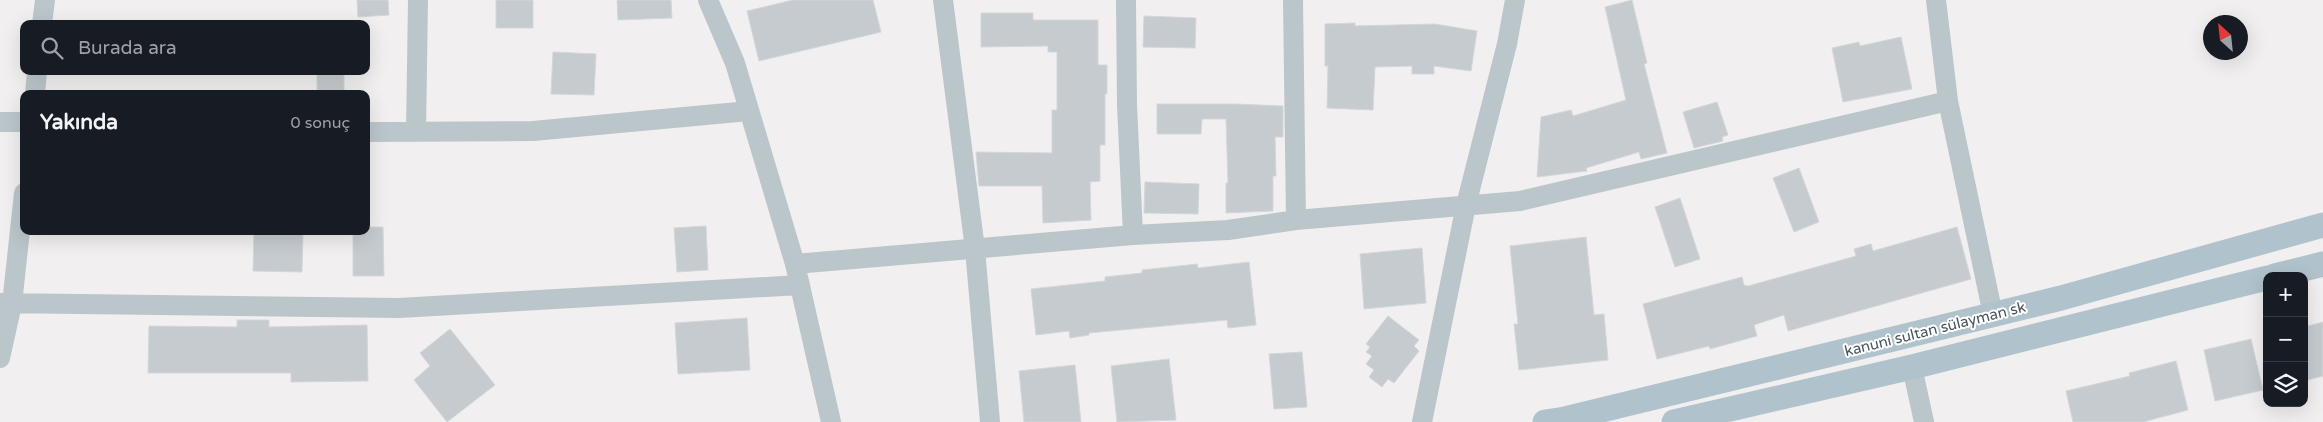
<!DOCTYPE html>
<html lang="tr">
<meta charset="utf-8">
<style>
:root{--surface:#171b24;--page:#242831;--text:#f1f3f6;--muted:#9ea1a6;--line:#363941}
body{margin:0;font-family:"Varela Round",sans-serif;background:var(--page);color:var(--text)}
.controls{position:absolute;right:15px;bottom:15px;display:grid;overflow:hidden;border-radius:10px;box-shadow:0 5px 20px #0002}
.controls button{width:45px;height:45px;display:grid;place-items:center;padding:0;border:0;border-bottom:1px solid var(--line);background:var(--surface);color:var(--text);font:25px sans-serif}
.compass{position:absolute;left:2203px;top:15px;width:45px;height:45px;border-radius:50%;background:var(--surface);box-shadow:0 5px 20px #0002;rotate:333deg}
.list{margin:0;padding:0;list-style:none}
h2{display:flex;justify-content:space-between;align-items:center;height:65px;margin:0;padding:0 20px;font-size:21px}
h2 small{font-size:16px;font-weight:400;color:var(--muted)}
.icon{flex:none;width:28px;height:28px;fill:none;stroke:currentColor;stroke-width:2;stroke-linecap:round;stroke-linejoin:round}
.map{position:relative;flex:none;width:2323px;height:422px;overflow:hidden}
.search{position:absolute;background:var(--surface);box-shadow:0 5px 20px #0002;left:20px;top:20px;width:350px;height:55px;display:flex;align-items:center;gap:12px;box-sizing:border-box;padding:0 18px;border-radius:10px;color:var(--muted);font-size:19px}
.panel{position:absolute;background:var(--surface);box-shadow:0 5px 20px #0002;left:20px;top:90px;width:350px;height:145px;border-radius:10px}
.map>svg:first-child{display:block}
.building{fill:#c6cbcf;stroke:#d3d6da}
.lines{fill:none;stroke-linecap:round;stroke-linejoin:round}
.minor{stroke:#bbc6cb;stroke-width:20}
.major{stroke:#b0c3cd;stroke-width:25}
.labels{text-anchor:middle;dominant-baseline:central;stroke-width:4;stroke-linejoin:round;paint-order:stroke}
.street-label{font-size:15px;fill:#48555c;stroke:#fff}
</style>
<div class="map">
<svg width="2323" height="422" viewBox="0 0 2323 422">
<rect width="100%" height="100%" fill="#f2eff0"/>
<path class="building" d="M357,0h31l1,15 -31,2z
M496,0h37v28h-37z
M617,0h54l1,18 -54,2z
M793,0h80l8,32 -122,29 -12,-50z
M1632,0l15,63 -3,1 23,89 -26,6 -2,-7 -53,16 1,3 -50,6 4,-60 30,-7 2,6 53,-16 -21,-93z
M981,13h52v7h65v45h9v29h-2v51h-5v36l-10,1 1,38 -48,3 -1,-37h-63l-3,-34 76,1v-43h5v-58h-9v-6l-67,1z
M1144,16l52,2 -1,30 -52,-1z
M1355,23v3l80,-2 42,7 -6,40 -37,-5v8h-22v-8l-37,1 -2,43 -46,-2 1,-42h-3v-42z
M1901,37l11,52 -69,13 -11,-54 27,-6 1,4z
M553,52l43,2 -2,41 -43,-1z
M317,71h27v23h-27z
M1717,102l11,33 -6,2 1,4 -29,7 -11,-36z
M1157,104h78l48,2v31h-8l1,39h-3v35l-47,2v-30h2l-2,-64h-24l-1,15h-44z
M1799,168l20,54 -25,10 -21,-54z
M1145,182l54,2 -1,30 -54,-1z
M1680,198l20,61 -25,8 -20,-60z
M706,226l2,44 -31,2 -3,-44z
M366,227h17l1,49h-31v-45h13z
M1957,227l14,52 -183,52 -4,-16 -30,10 3,11 -47,13 -1,-3 -52,13 -14,-55 99,-27 2,8 4,1 108,-30 -2,-7 17,-5 2,7z
M254,231l49,1 -1,40 -49,-1z
M1586,237l8,78 10,-1 4,46 -89,10 -5,-46h4l-8,-78z
M1422,248l4,55 -62,6 -4,-55z
M1249,262l7,63 -28,3 -1,-8 -138,13v2l-19,3 -1,-7 -33,4 -5,-46 74,-8v-4l37,-4v-3l55,-6 1,4z
M1388,316l31,24 -5,6 5,5 -25,32 -6,-4 -6,8 -13,-10 5,-7 -8,-6 6,-8 -6,-4 4,-5 -4,-3z
M747,318l3,52 -72,4 -3,-51z
M237,320h32v7l98,-2 1,56 -77,1v-9h-143l1,-47 88,1z
M2323,322v54l-19,5v-54z
M450,329l45,56 -48,37 -33,-42 16,-14 -10,-13z
M2251,339l12,51 -48,11 -11,-51z
M1302,352l5,55 -33,2 -5,-55z
M1169,359l7,61 -59,2 -6,-56z
M2176,361l12,49 -45,12h-70l-7,-31 64,-15 -1,-3z
M1075,365l6,57h-57l-5,-51z"/>
<g class="lines">
<path class="minor" d="M708,0l27,63 60,201 36,158
M943,0l32,249 15,173
M1126,0l1,105 6,130
M1293,0l3,220
M1936,0l12,101 45,214
M42,24l3,-24
M35,94l2,-23
M0,122h24
M366,132l167,-1 216,-20
M416,132l2,-132
M795,264l338,-29 95,-5 68,-10 224,-19 428,-100
M0,303l399,5 401,-23
M0,358l12,-54 12,-111
M1912,367l12,55
M1422,422l44,-217 41,-161 8,-44"/>
<path class="major" d="M2275,276l48,-12
M1545,422l20,-3 496,-121 262,-73
M1674,422l238,-55 355,-89"/>
</g>
<g class="labels">
<g class="street-label">
<text transform="translate(1935 329) rotate(-14)">kanuni sultan sülayman sk</text>
</g>
</g>
</svg>
<div class="controls">
<button>+</button>
<button>−</button>
<button><svg class="icon" aria-label="layers" viewBox="0 0 24 24"><path d="M12 4l9 5-9 5-9-5zM3 14l9 5 9-5"/></svg></button>
</div>
<svg class="compass" viewBox="-18 -18 36 36"><path d="M0-13l5 13h-10z" fill="#e53935"/><path d="M0 13l5-13h-10z" fill="#9ea1a6"/></svg>
<div class="search"><svg class="icon" aria-label="search" viewBox="0 0 24 24"><circle cx="10" cy="10" r="6"/><path d="M15 15l6 6"/></svg>Burada ara</div>
<section class="panel">
<h2>Yakında<small>0 sonuç</small></h2>
<ul class="list">
</ul>
</section>
</div>
